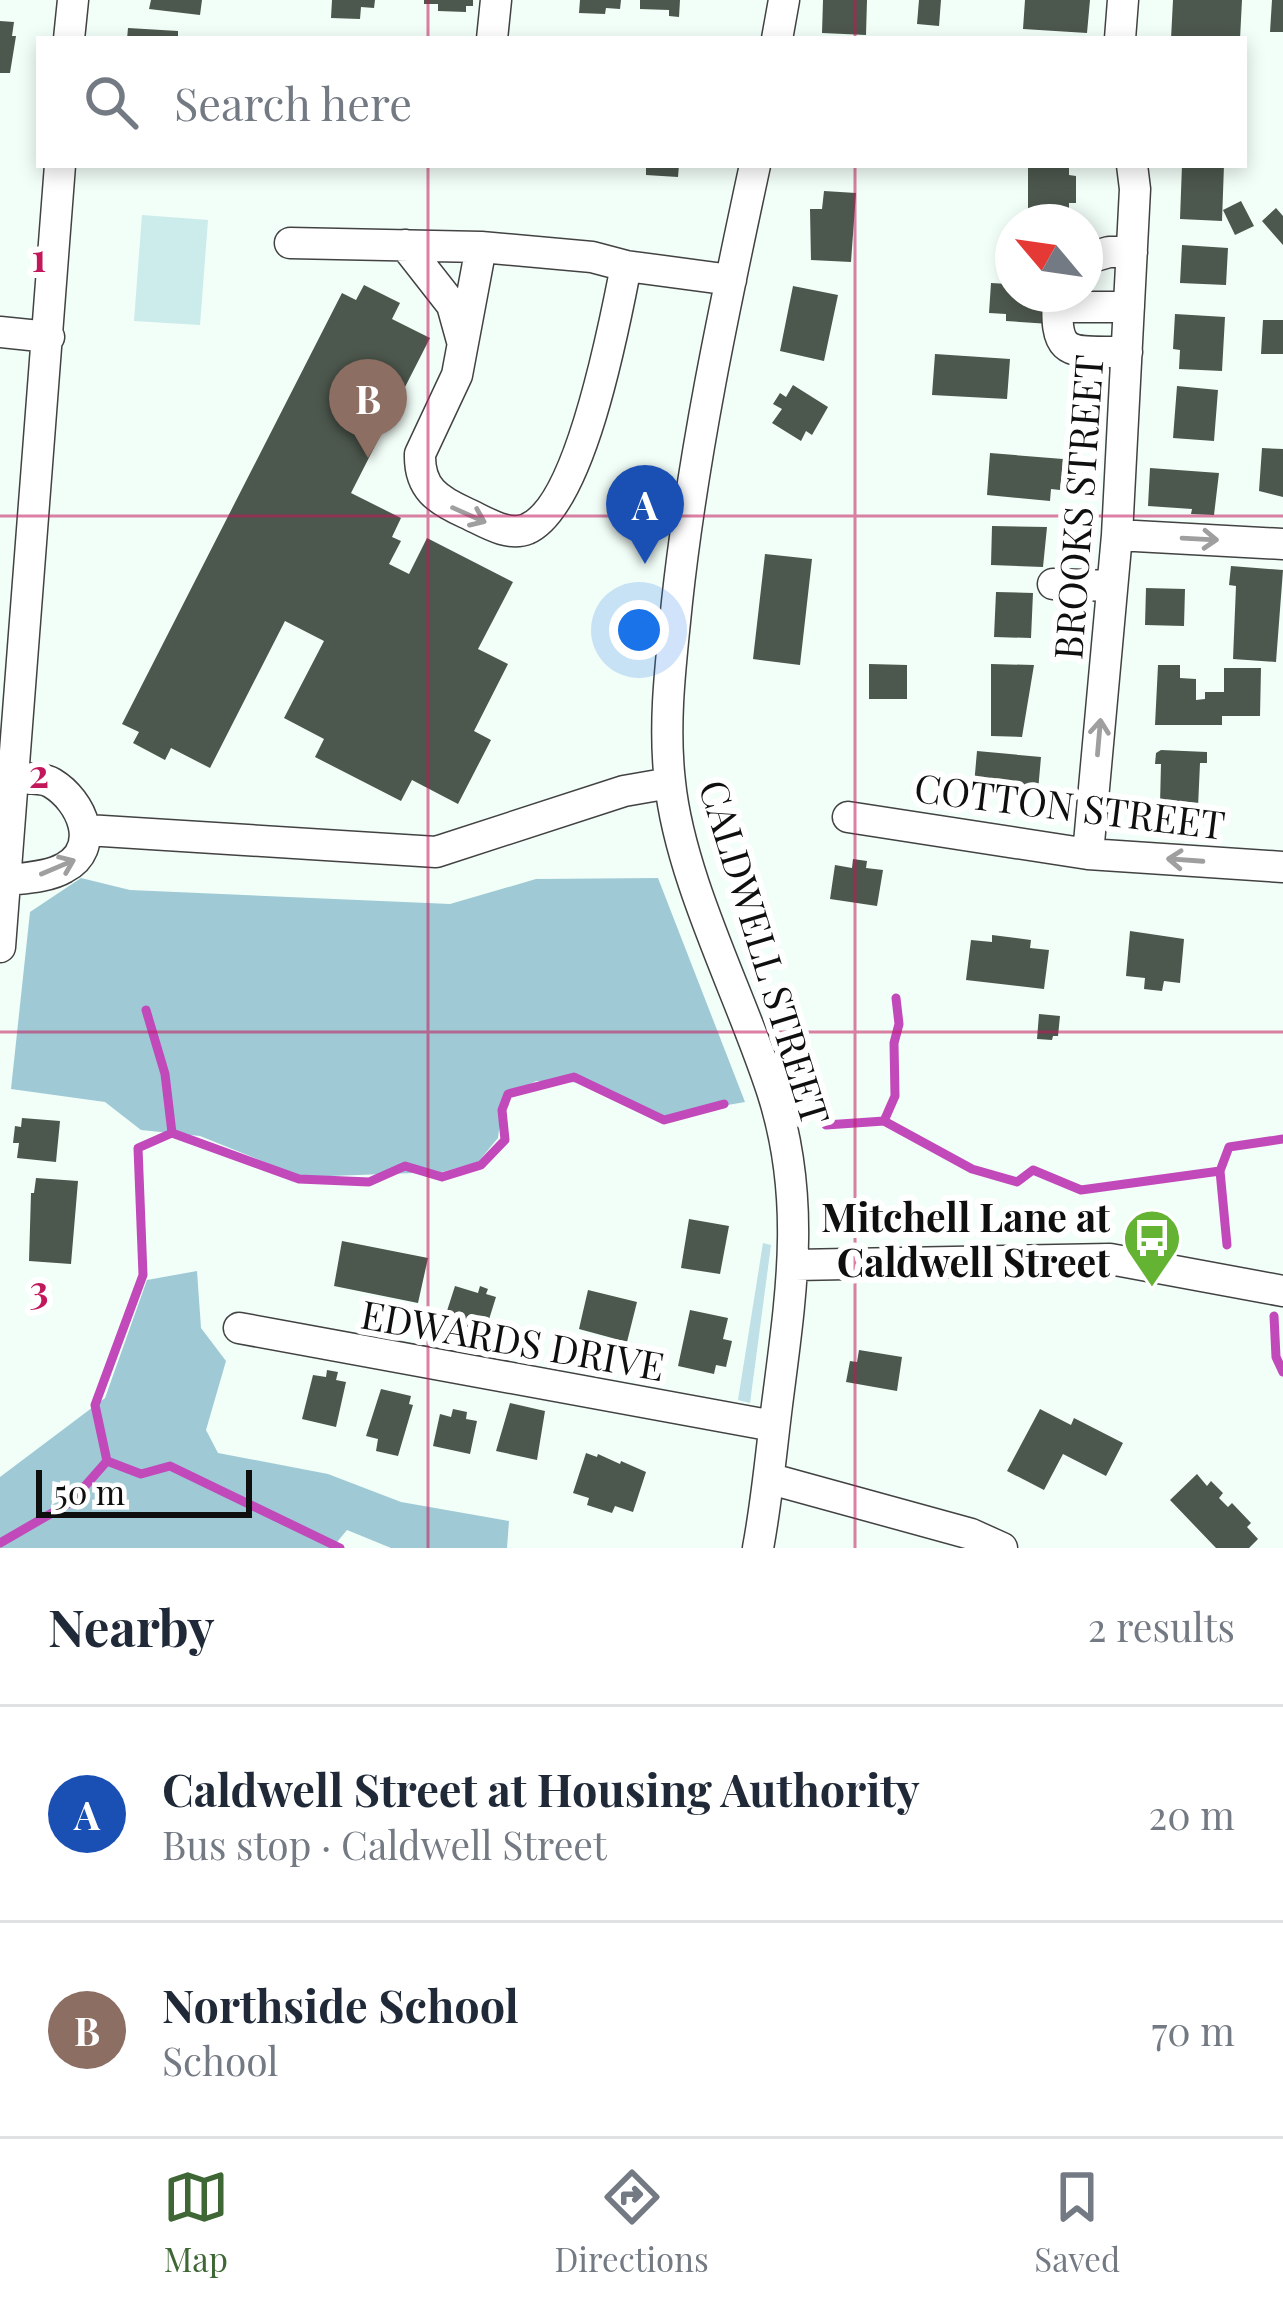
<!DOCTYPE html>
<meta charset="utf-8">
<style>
:root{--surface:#fff;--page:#f6f6f7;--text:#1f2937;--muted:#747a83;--line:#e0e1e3;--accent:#3e6735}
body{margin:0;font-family:"Playfair Display",serif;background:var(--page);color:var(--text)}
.compass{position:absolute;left:995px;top:204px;width:108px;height:108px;border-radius:50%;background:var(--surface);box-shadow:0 6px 18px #0003;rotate:299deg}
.scale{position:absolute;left:36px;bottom:30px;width:216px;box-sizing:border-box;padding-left:12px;border:6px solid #0f0f0f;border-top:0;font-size:33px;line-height:42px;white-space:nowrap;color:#0f0f0f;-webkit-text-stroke:9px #fff;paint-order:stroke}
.you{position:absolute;left:639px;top:630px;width:42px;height:42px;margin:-30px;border:9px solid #fff;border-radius:50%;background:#1a73e8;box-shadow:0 0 0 18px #1a73e833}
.badge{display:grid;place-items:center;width:78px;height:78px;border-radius:50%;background:var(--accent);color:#fff;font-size:39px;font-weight:700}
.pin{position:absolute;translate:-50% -99px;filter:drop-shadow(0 3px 6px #0008)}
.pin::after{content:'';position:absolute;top:63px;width:42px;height:36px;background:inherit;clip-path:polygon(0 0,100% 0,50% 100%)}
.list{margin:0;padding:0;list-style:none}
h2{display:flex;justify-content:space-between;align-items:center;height:156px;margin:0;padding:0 48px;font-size:51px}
h2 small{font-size:39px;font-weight:400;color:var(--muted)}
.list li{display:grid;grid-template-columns:78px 1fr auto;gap:36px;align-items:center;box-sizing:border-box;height:216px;padding:0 48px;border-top:3px solid var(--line)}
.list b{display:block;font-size:45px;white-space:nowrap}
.list p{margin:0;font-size:39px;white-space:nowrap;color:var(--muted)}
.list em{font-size:39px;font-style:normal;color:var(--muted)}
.icon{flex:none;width:66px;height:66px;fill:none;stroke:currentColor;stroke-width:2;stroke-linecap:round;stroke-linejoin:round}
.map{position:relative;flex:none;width:1283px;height:1548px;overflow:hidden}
.search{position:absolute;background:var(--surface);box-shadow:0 6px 18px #0003;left:36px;right:36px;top:36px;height:132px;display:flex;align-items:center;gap:30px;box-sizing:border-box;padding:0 42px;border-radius:0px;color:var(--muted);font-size:45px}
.sheet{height:588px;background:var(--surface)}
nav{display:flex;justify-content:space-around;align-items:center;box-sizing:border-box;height:168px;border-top:3px solid var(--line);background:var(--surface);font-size:33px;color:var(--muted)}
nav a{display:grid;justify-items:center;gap:6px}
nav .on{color:var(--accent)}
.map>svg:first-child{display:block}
.green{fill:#bee0e6}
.forest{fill:#9fcad5}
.pitch{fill:#ccebeb}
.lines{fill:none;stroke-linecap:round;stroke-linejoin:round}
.stream{stroke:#c149ba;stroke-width:9}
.building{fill:#4c574d}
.minor-casing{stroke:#424242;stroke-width:33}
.minor{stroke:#fff;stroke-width:30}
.oneway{stroke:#9f9f9f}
.grid{fill:none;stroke:#c2185b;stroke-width:3;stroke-opacity:0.55}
.labels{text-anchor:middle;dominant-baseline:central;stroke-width:12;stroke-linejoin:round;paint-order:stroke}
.street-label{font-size:39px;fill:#0f0f0f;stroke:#fff}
.poi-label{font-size:39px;font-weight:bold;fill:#0f0f0f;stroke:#fff;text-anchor:end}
.grid-label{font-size:39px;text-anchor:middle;font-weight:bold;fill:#c2185b;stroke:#fff;stroke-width:12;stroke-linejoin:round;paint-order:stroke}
</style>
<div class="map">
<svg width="1283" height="1548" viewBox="0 0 1283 1548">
<rect width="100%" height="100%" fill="#f2fef8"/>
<path class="green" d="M763,1243l8,2 -21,158 -12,-3z"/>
<path class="forest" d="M81,878l49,12 320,14 86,-25 122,-1 87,224 -80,14 -72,-33 -57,-2 -33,17 -5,40 -20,24 -36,10 -140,5 -102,-41 -59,-6 -36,-28 -94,-13 19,-177z
M197,1271l4,57 25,33 -20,69 12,23 110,21 73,28 108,19 -2,27h-116l-44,-18 -15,18h-332v-71l105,-79 42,-118z"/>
<path class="pitch" d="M142,215l66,5 -8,105 -66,-4z"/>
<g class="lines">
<path class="stream" d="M146,1010l19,64 7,59
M884,1121l11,-25 -1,-53 5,-19 -3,-26
M826,1125l58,-4 88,48 45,13 16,-12 48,20 139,-19 9,-24 54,-8
M1220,1171l7,74
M1274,1316l2,41 7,15
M107,1461l34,13 29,-8 170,82
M0,1543l71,-41 36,-41 -12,-56 48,-130 -5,-127 34,-15 127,46 70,3 36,-16 37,11 39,-12 24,-25 -3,-30 6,-16 66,-17 90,43 60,-16"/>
</g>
<path class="building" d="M151,0h51l-2,15 -51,-6z
M332,0h43l-1,8 -13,-1 -1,12 -29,-1z
M424,0h49v6h-7v6l-28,-1v-7h-14z
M580,0h41l-1,9 -14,-1 -1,6 -26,-1z
M640,0h40l-1,17 -10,-1v-6l-29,-1z
M823,0h44l-1,35 -44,-2z
M919,0h22l-2,26 -22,-2z
M1025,0h65l-3,33 -64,-4z
M1173,0h69l-2,39h-69z
M1272,0h11v32h-13z
M0,21l14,1 -2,14h4l-6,37h-10z
M128,28l50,3v8h-51z
M646,165h33l-1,12 -32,-2z
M1028,165h41v10l7,1v27h-7v6h-41z
M1182,165h42l-2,56 -42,-2z
M824,191l32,2 -5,69 -40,-2 -1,-51h12z
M1241,201l13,25 -19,9 -12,-25z
M1276,208l7,8v29l-21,-24z
M1182,245l46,3 -2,37 -46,-2z
M1009,252h4v42h39l-2,30 -44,-3v-7l-17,-1 2,-30 17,1z
M364,285l36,18 -8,16 38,19 -79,155 50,25 -9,19 9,4 -12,23 20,10 18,-36 86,44 -35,67 30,15 -34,67 17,9 -33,64 -46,-24 -11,21 -86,-44 9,-18 -40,-21 40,-77 -39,-20 -75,147 -39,-20 -6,12 -32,-17 6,-11 -17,-8 220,-431 14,7z
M793,286l45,9 -14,66 -44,-10z
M1175,314l50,3 -3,54 -43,-2 1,-19 -7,-1z
M1263,320h20v34h-22z
M935,354l75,5 -3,40 -75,-4z
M793,385l35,22 -16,28 -6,-4 -5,10 -29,-18 10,-14 -9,-5 7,-11 6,4z
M1177,386l41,4 -4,51 -41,-3z
M1262,448l21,1v48l-24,-6z
M990,453l73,6 -3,31 -9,-1 -1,12 -63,-6z
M1150,468l69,5 -5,42 -23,-1 1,-5 -44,-3z
M992,526l55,1 -4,40 -52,-2z
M765,554l47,5 -12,106 -47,-6z
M1231,566l52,4 -7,92 -43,-3 3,-73 -7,-1z
M1146,588l39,1 -1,37 -39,-1z
M996,592l37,1 -2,45 -37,-1z
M869,664l38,1v34h-38z
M991,664l43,1 -12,72 -31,-1z
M1158,665h22v13l16,1v21l9,-1v-7h19v-24h37l-1,48h-38v9h-67z
M1161,750l46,2v11h-7l-2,44 -38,-3 1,-40h-6l1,-11z
M977,751l64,6 -3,34 -64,-6z
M853,859l14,2 -1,7 17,2 -6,36 -47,-7 5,-34 17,3z
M1130,931l54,8 -4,44 -16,-2 -2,10 -18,-2 1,-11 -19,-2z
M992,935l39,5 -1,8 19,2 -5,39 -78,-9 5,-40 21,2z
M1039,1014l21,2 -2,20h-5l-1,4 -15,-1z
M22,1118l38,3 -4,41 -39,-4 2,-15h-6l2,-17 6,1z
M36,1178l42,3 -7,83 -42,-3 2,-68h3z
M689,1219l40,7 -9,48 -39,-6z
M342,1241l86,17 -10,45 -84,-17z
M455,1286l23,7 2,-7 8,3 -2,5 10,3 -10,32 -15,-5 -1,4 -25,-11z
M588,1290l49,12 -10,40 -48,-13z
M690,1310l38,8 -5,21 9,2 -6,26 -10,-2 -2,9 -36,-8z
M859,1350l43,7 -5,34 -51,-9 4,-21 7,1z
M327,1370l11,2 -2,8 10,2 -10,45 -34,-8 11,-44 13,2z
M381,1389l30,7 -2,8 4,1 -15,51 -22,-5 2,-12 -12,-3z
M510,1403l35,8 -8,49 -41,-9z
M453,1409l14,3 -1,7 11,2 -7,33 -37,-8 7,-32 11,3z
M1040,1409l31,16 3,-7 49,25 -17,33 -43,-22 -19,36 -37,-19z
M586,1453l11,4 1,-3 22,10 1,-3 25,11 -13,40 -18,-6 -3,7 -25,-8 2,-7 -16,-5z
M1197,1474l10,12 4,-5 12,12 -4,5 9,9 4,-4 19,20 -4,4 11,12 -9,9h-33l-46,-48z"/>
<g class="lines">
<defs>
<path id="minor" d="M69,39l4,-39
M492,39l4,-39
M777,39l7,-39
M1120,39l3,-39
M755,165c-31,144 -62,290 -78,437 -6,60 -14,120 -7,180 10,98 71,213 102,309 35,108 19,204 5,314 -6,48 -10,95 -19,143
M290,243l191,4 111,10 34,9 105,14
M405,245l47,60 10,36
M481,247l-24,128 -37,79c-1,34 17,46 46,59 18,8 41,24 61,16 54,-23 88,-207 99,-263
M1085,259l24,-7h23
M1058,294c-4,66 11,57 69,58
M1057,307h72
M0,332l49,5
M1117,535l166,9
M1053,584l59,2
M848,817l240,37 195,13
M87,830l349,22 188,-61 46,-8
M1088,854l29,-319 18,-346 -3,-24
M8,880c17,-2 41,-3 56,-12 38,-20 18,-67 -12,-85 -10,-6 -26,-4 -38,-5
M0,947l60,-782
M795,1265l315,-6 173,32
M239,1328l535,98
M771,1479l200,55 31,14"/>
</defs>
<use href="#minor" class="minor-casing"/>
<use href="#minor" class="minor"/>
</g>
<defs><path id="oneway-shaft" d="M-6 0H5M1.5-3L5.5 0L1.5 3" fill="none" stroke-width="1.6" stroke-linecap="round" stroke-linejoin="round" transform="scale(3)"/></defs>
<g class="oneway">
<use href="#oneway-shaft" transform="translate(469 515) rotate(24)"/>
<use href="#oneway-shaft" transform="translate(1200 539) rotate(3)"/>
<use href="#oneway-shaft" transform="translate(1099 737) rotate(-85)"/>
<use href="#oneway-shaft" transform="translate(1185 860) rotate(-176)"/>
<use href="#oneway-shaft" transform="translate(58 867) rotate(-23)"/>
</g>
<path class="grid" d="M428,0v39M855,0v39M428,165v1383M855,165v1383M0,516h1283M0,1032h1283"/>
<defs>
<symbol id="bus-pin" viewBox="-11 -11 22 30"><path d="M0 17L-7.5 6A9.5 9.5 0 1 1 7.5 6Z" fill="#64b333" stroke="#fff"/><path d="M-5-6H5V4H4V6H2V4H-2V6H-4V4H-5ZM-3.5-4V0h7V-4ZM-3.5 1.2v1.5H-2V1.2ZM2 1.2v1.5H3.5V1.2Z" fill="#fff"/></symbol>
</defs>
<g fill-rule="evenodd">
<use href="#bus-pin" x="1119" y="1205" width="66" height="90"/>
</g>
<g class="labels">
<g class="street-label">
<text transform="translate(1077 507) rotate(-86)">BROOKS STREET</text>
<text transform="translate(1070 805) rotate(7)">COTTON STREET</text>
<text transform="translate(766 952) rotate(73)">CALDWELL STREET</text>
<text transform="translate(513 1339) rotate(10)">EDWARDS DRIVE</text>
</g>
<g class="poi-label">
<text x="1110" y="1216">Mitchell Lane at<tspan x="1110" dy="45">Caldwell Street</tspan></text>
</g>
</g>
<g class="grid-label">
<text x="39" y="272">1</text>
<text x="39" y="788">2</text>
<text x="39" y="1304">3</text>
</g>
</svg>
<svg class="compass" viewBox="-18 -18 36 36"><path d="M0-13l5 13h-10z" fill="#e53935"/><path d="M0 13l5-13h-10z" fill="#747a83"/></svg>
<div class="scale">50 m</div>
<div class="you"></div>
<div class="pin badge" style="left:645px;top:564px;background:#1a4fb4">A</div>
<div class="pin badge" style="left:368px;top:458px;background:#8d6e63">B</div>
<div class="search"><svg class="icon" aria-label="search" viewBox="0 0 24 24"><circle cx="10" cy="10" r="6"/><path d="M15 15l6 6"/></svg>Search here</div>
</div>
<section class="sheet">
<h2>Nearby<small>2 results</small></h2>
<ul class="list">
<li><span class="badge" style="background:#1a4fb4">A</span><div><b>Caldwell Street at Housing Authority</b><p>Bus stop · Caldwell Street</p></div><em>20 m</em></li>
<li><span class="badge" style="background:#8d6e63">B</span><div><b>Northside School</b><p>School</p></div><em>70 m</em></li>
</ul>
</section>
<nav>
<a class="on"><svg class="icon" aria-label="map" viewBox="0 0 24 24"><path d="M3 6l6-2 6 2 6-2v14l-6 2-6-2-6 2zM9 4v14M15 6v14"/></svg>Map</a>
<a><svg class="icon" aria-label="directions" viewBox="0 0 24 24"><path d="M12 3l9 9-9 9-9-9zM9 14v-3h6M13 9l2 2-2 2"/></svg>Directions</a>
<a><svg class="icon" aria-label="saved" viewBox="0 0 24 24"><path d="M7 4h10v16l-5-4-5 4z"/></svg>Saved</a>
</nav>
